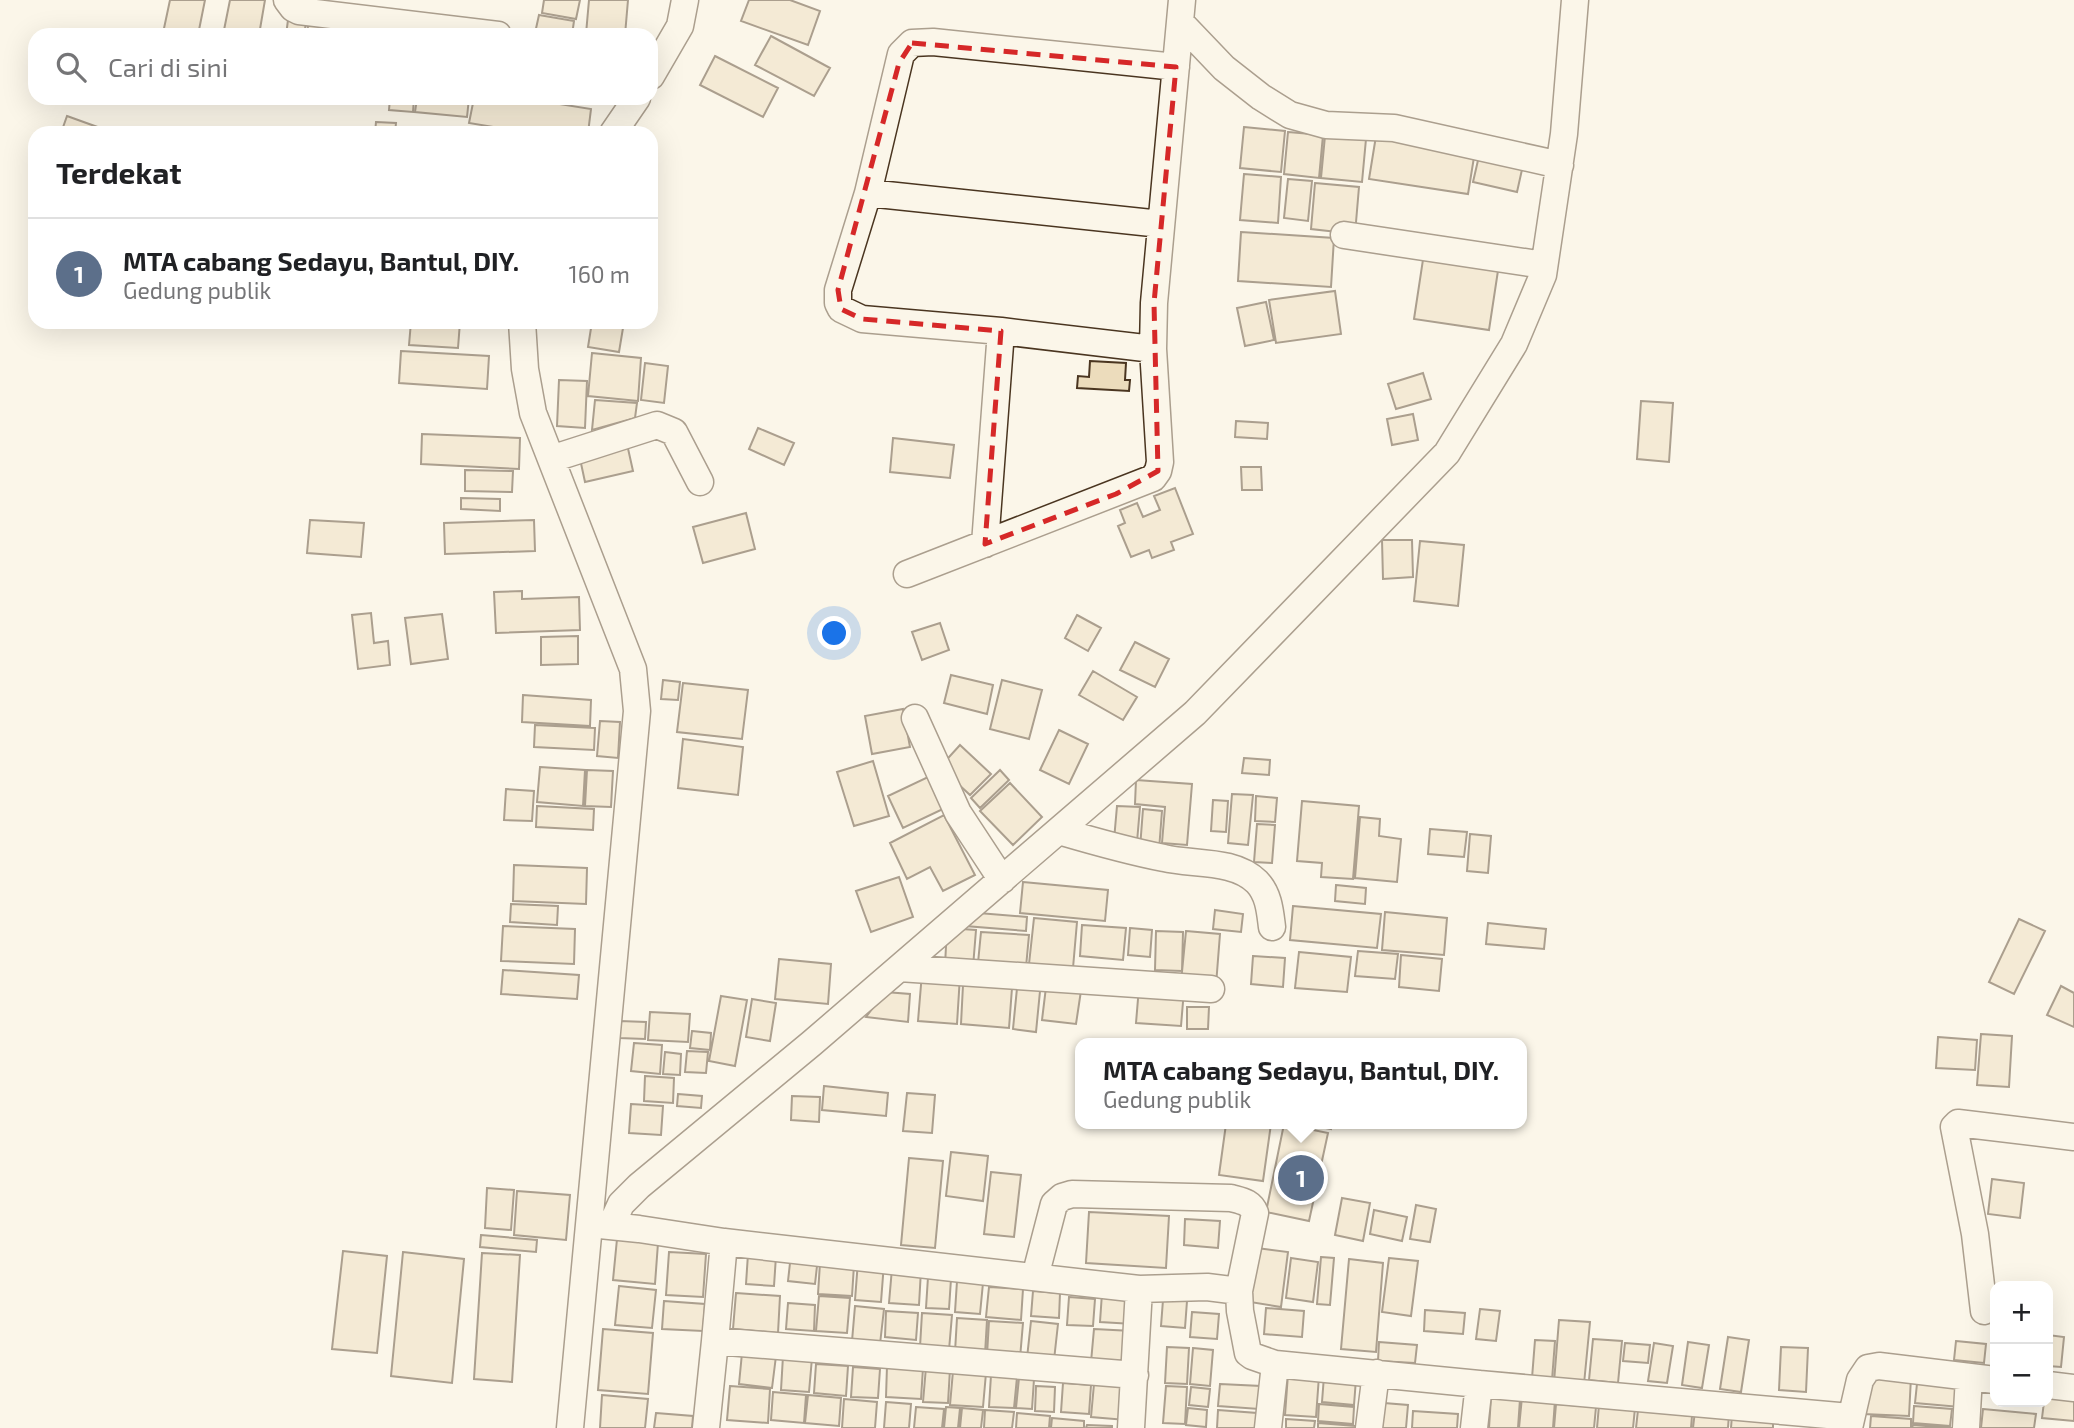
<!DOCTYPE html>
<html lang="id">
<meta charset="utf-8">
<style>
:root{--surface:#fff;--page:#f2f2f2;--text:#202124;--muted:#757577;--line:#e0e0e0;--accent:#c62828}
body{margin:0;font-family:"Exo 2",sans-serif;background:var(--page);color:var(--text)}
.controls{position:absolute;right:21px;bottom:21px;display:grid;overflow:hidden;border-radius:14px;box-shadow:0 7px 28px #0002}
.controls button{width:63px;height:63px;display:grid;place-items:center;padding:0;border:0;border-bottom:2px solid var(--line);background:var(--surface);color:var(--text);font:35px sans-serif}
.you{position:absolute;left:835px;top:634px;width:24px;height:24px;margin:-18px;border:5px solid #fff;border-radius:50%;background:#1a73e8;box-shadow:0 0 0 10px #1a73e833}
.badge{display:grid;place-items:center;width:46px;height:46px;border-radius:50%;background:var(--accent);color:#fff;font-size:23px;font-weight:700}
.pin{position:absolute;translate:-50% -50%;border:4px solid #fff;box-shadow:0 2px 7px #0006}
.popup{position:absolute;left:1075px;top:1038px;width:452px;height:91px;box-sizing:border-box;display:grid;place-content:center;border-radius:14px;background:var(--surface);filter:drop-shadow(0 2px 5px #0005);font-size:23px;white-space:nowrap;color:var(--muted)}
.popup b{font-size:26px;color:var(--text)}
.popup::after{content:'';position:absolute;left:50%;top:100%;margin-left:-14px;border:14px solid transparent;border-top-color:var(--surface)}
.list{margin:0;padding:0;list-style:none}
h2{display:flex;justify-content:space-between;align-items:center;height:91px;margin:0;padding:0 28px;font-size:30px}
h2 small{font-size:23px;font-weight:400;color:var(--muted)}
.list li{display:grid;grid-template-columns:46px 1fr auto;gap:21px;align-items:center;box-sizing:border-box;height:112px;padding:0 28px;border-top:2px solid var(--line)}
.list b{display:block;font-size:26px;white-space:nowrap}
.list p{margin:0;font-size:23px;white-space:nowrap;color:var(--muted)}
.list em{font-size:23px;font-style:normal;color:var(--muted)}
.icon{flex:none;width:38px;height:38px;fill:none;stroke:currentColor;stroke-width:2;stroke-linecap:round;stroke-linejoin:round}
.map{position:relative;flex:none;width:2074px;height:1428px;overflow:hidden}
.search{position:absolute;background:var(--surface);box-shadow:0 7px 28px #0002;left:28px;top:28px;width:630px;height:77px;display:flex;align-items:center;gap:18px;box-sizing:border-box;padding:0 24px;border-radius:21px;color:var(--muted);font-size:26px}
.panel{position:absolute;background:var(--surface);box-shadow:0 7px 28px #0002;left:28px;top:126px;width:630px;height:203px;border-radius:21px}
.map>svg:first-child{display:block}
.building{fill:#ecdcbc;stroke:#4a3520;stroke-width:2}
.lines{fill:none;stroke-linecap:round;stroke-linejoin:round}
.street-casing{stroke:#4a3520;stroke-width:29}
.street{stroke:#fbf6e9;stroke-width:26}
.marked{fill:none;stroke:#d62828;stroke-width:5;stroke-dasharray:14 9;stroke-linejoin:round}
</style>
<div class="map">
<svg width="2074" height="1428" viewBox="0 0 2074 1428">
<rect width="100%" height="100%" fill="#fbf6e9"/>
<path class="building" d="M170,0h35l-7,35 -35,-2z
M230,0h35l-6,35h-36z
M544,0h36l-4,19 -34,-6z
M589,0h39l-3,35 -39,-1z
M749,0h41l30,11 -12,34 -67,-24z
M539,15l35,6 -2,14 -37,-2z
M309,18l45,5 -1,12h-46z
M288,20l18,3 -2,12h-18z
M771,36l59,32 -16,28 -59,-31z
M715,56l63,32 -15,29 -63,-32z
M390,98h24l-1,14 -24,-2z
M417,98h52l-2,19 -52,-5z
M474,98h48l69,11 -3,24h-59l-60,-10z
M546,98h30l-1,5z
M67,116l36,13 -1,4h-41z
M376,122l20,1 -1,10h-20z
M1244,127l41,4 -4,41 -41,-4z
M1288,132l35,3 -4,43 -35,-4z
M1325,136l41,3 -4,43 -41,-4z
M1376,136l99,15 -7,43 -99,-15z
M1479,156l44,9 -6,27 -44,-10z
M1244,174l37,3 -3,46 -38,-3z
M1288,179l24,2 -4,40 -24,-3z
M1315,183l44,4 -4,47 -44,-5z
M1241,232l93,6 -3,49 -93,-6z
M1424,253l75,11 -10,66 -75,-11z
M651,283l5,1 -5,37z
M1335,291l6,43 -65,9 -7,-43z
M1266,302l8,38 -29,6 -8,-38z
M411,322h49l-2,26 -49,-3z
M592,322h32l-5,30 -31,-5z
M401,351l88,5 -2,33 -88,-6z
M592,353l49,5 -3,43 -50,-5z
M1090,361l36,2 -1,17h5l-1,11 -52,-3 1,-12 11,1z
M645,363l23,3 -4,37 -23,-3z
M1423,373l8,26 -35,10 -8,-25z
M559,380l28,1 -2,47 -28,-2z
M595,400l42,3 -2,15 -43,12z
M1641,401l32,2 -4,59 -32,-3z
M1413,414l5,26 -26,5 -5,-26z
M1236,421l32,2 -1,16 -32,-2z
M758,428l36,15 -10,22 -35,-16z
M422,434l98,4 -1,31 -98,-5z
M893,438l61,7 -4,33 -60,-6z
M627,444l6,27 -48,11 -6,-28z
M1241,467h20l1,23h-20z
M465,470l48,1 -1,21 -47,-1z
M1175,488l18,46 -22,8 3,8 -22,8 -3,-8 -18,7 -13,-31 7,-3 -5,-13 17,-7 6,14 17,-7 -6,-14z
M461,498l39,1v12l-39,-2z
M746,513l9,36 -52,14 -10,-36z
M310,520l54,3 -3,34 -54,-4z
M534,520l1,31 -90,3 -1,-31z
M1382,540h30l1,37 -30,2z
M1420,541l44,4 -6,61 -44,-5z
M522,591v8l57,-2 1,33 -84,3 -2,-41z
M371,613l3,30 14,-2 2,24 -32,4 -6,-54z
M442,614l6,45 -37,5 -6,-46z
M1077,615l24,13 -13,23 -23,-13z
M940,623l9,27 -27,10 -10,-28z
M578,636v28l-37,1v-28z
M1135,642l34,17 -14,28 -35,-17z
M1093,671l44,26 -14,23 -44,-25z
M951,675l42,10 -6,29 -43,-11z
M663,680l17,2 -2,18 -17,-1z
M1002,680l40,10 -13,49 -39,-10z
M683,683l65,7 -6,49 -65,-7z
M523,695l68,5 -1,26 -68,-4z
M903,709l7,38 -38,7 -7,-38z
M600,721l20,1 -2,36 -21,-2z
M535,725l60,3 -1,22 -60,-3z
M1059,730l29,14 -19,40 -29,-14z
M683,739l60,8 -5,48 -60,-7z
M960,745l31,29 -21,21 -30,-28z
M1244,758l26,2 -1,15 -27,-2z
M873,761l16,55 -35,10 -17,-54z
M540,767l45,3 -2,36 -46,-4z
M587,770l26,1 -2,36 -26,-1z
M1000,770l9,10 -29,28 -9,-10z
M928,777l15,32 -40,19 -15,-32z
M1136,780l56,4 -5,61 -25,-2 3,-36 -30,-3z
M1010,783l32,34 -29,28 -33,-34z
M506,789l28,2 -2,30 -28,-1z
M1232,794l21,1 -5,50 -20,-2z
M1256,796l21,2 -2,24 -20,-1z
M1213,800l15,1 -2,31 -15,-1z
M1302,801l57,5 -6,73 -32,-2 1,-14 -25,-2z
M537,806l57,3 -1,21 -57,-3z
M1117,806l23,1 -3,35 -23,-2z
M1143,809l19,2 -3,39 -19,-2z
M944,815l31,60 -32,16 -13,-24 -23,12 -17,-36z
M1360,817l20,2 -1,17 22,3 -4,43 -42,-4z
M1257,824l18,1 -3,38 -18,-1z
M1430,829l37,3 -3,25 -36,-3z
M1470,834l21,2 -3,37 -21,-2z
M514,865l73,3 -1,36 -73,-3z
M899,877l14,40 -42,15 -15,-41z
M1023,882l85,8 -3,31 -85,-8z
M1336,885l30,3 -1,16 -30,-3z
M511,904l47,2 -1,19 -47,-3z
M1293,906l88,8 -4,34 -87,-8z
M1215,910l28,4 -2,18 -28,-3z
M966,912l61,5 -1,14 -61,-5z
M1385,912l62,6 -3,37 -62,-5z
M1034,918l43,4 -4,46 -44,-4z
M2019,919l26,12 -31,63 -25,-12z
M1488,923l58,6 -2,20 -58,-5z
M1082,925l44,3 -3,32 -43,-4z
M503,926l72,3 -1,35 -73,-3z
M947,928l29,2 -3,37 -28,-2z
M1130,928l22,2 -2,27 -22,-2z
M1156,931l27,1 -1,39 -27,-1z
M1186,931l34,3 -4,51 -35,-3z
M981,932l48,3 -3,32 -48,-4z
M1358,951l40,3 -3,25 -40,-3z
M1299,952l52,5 -4,35 -52,-4z
M1401,955l41,4 -3,32 -40,-4z
M1253,956l32,2 -2,29 -32,-3z
M779,959l52,5 -3,40 -53,-5z
M503,970l76,5 -2,24 -76,-5z
M922,973l38,3 -3,48 -39,-3z
M1018,978l23,3 -5,51 -23,-3z
M1047,979l35,5 -6,40 -34,-4z
M963,985l49,3 -3,40 -48,-4z
M2061,986l13,7v34l-27,-12z
M1139,987l45,3 -3,36 -45,-3z
M885,992l25,2 -2,28 -42,-5z
M721,996l26,4 -12,66 -26,-5z
M752,999l24,4 -6,38 -24,-4z
M1187,1007h22l-1,22h-21z
M650,1012l40,2 -2,28 -40,-2z
M620,1021l26,1 -1,17 -26,-1z
M692,1031l19,2 -1,17 -20,-2z
M1981,1034l31,2 -3,51 -32,-2z
M1938,1037l39,3 -2,30 -39,-2z
M634,1043l28,2 -2,29 -29,-3z
M687,1051l21,1 -2,21 -21,-1z
M665,1052l16,2 -1,21 -17,-1z
M645,1076l29,2 -1,25 -29,-2z
M824,1086l64,7 -2,23 -64,-6z
M907,1093l28,2 -3,38 -29,-2z
M678,1094l24,2 -1,12 -24,-2z
M792,1096l28,1 -1,25 -28,-2z
M631,1104l32,2 -2,29 -32,-2z
M1226,1124h45l-8,57 -44,-6z
M1284,1124l44,9 -19,88 -43,-9z
M1306,1124h26l-1,5z
M951,1152l37,4 -5,45 -37,-5z
M909,1158l34,3 -8,87 -34,-3z
M991,1172l30,3 -7,62 -30,-3z
M1992,1179l32,4 -4,35 -32,-4z
M487,1188l27,2 -3,40 -26,-2z
M517,1191l53,4 -4,45 -52,-5z
M1342,1198l28,5 -7,38 -28,-6z
M1416,1205l20,4 -6,33 -20,-3z
M1374,1210l33,7 -5,24 -32,-7z
M1089,1212l80,4 -3,52 -80,-5z
M1185,1219l35,2 -2,27 -34,-3z
M481,1235l56,5 -1,12 -56,-5z
M617,1239l41,4 -3,41 -42,-4z
M1257,1248l31,4 -7,55 -31,-5z
M343,1251l44,5 -10,97 -45,-4z
M403,1252l61,7 -12,124 -61,-7z
M669,1252l37,2 -3,43 -37,-2z
M482,1253l38,2 -8,127 -38,-3z
M748,1254l28,2 -2,30 -28,-2z
M791,1254l27,3 -3,27 -27,-3z
M1321,1257l13,1 -4,47 -13,-1z
M1291,1258l27,4 -5,40 -27,-4z
M1389,1258l29,3 -7,55 -29,-4z
M1349,1259l34,4 -7,89 -35,-3z
M858,1261l26,2 -3,39 -26,-2z
M820,1263l34,2 -2,31 -34,-2z
M892,1268l29,2 -2,35 -30,-2z
M928,1277l23,2 -2,30 -23,-1z
M957,1281l26,2 -3,31 -25,-2z
M619,1286l37,4 -4,38 -37,-3z
M989,1287l34,2 -2,31 -35,-3z
M1033,1291l27,2 -1,25 -28,-2z
M736,1293l44,3 -2,37 -45,-4z
M1102,1293l33,2 -2,29 -33,-2z
M819,1296l31,2 -3,35 -31,-2z
M1069,1297l26,2 -2,27 -26,-1z
M1163,1300l24,1 -2,27 -24,-2z
M664,1301l41,3 -2,27 -41,-2z
M788,1303l27,2 -1,26 -28,-2z
M855,1306l29,3 -4,35 -28,-3z
M1266,1308l38,3 -2,26 -38,-3z
M1480,1309l20,2 -4,30 -20,-2z
M1425,1310l40,3 -2,21 -39,-3z
M886,1311l32,2 -2,27 -31,-3z
M1192,1312l27,2 -2,25 -27,-2z
M922,1313l30,2 -3,35 -29,-3z
M957,1318l30,2 -2,34 -30,-2z
M1559,1320l31,2 -6,62 -30,-2z
M989,1321l34,2 -3,35 -33,-3z
M1031,1321l27,3 -4,36 -27,-2z
M603,1329l50,4 -5,61 -50,-4z
M1094,1329l38,2 -2,34 -39,-3z
M2048,1335l16,2 -3,30 -13,-1z
M1728,1337l21,3 -8,52 -21,-3z
M1593,1339l29,2 -4,42 -29,-3z
M1535,1340l20,1 -3,39 -20,-2z
M1956,1341l30,3 -2,19 -30,-3z
M1379,1342l38,3 -2,18 -37,-2z
M1688,1342l21,3 -7,43 -20,-3z
M1625,1343l25,2 -2,18 -25,-2z
M1654,1343l19,3 -6,37 -19,-2z
M1167,1347l22,1 -2,36 -22,-1z
M1781,1347l27,1 -2,44 -27,-2z
M1193,1348l20,2 -3,36 -20,-2z
M742,1353l34,3 -4,32 -33,-4z
M783,1356l29,2 -3,34 -28,-2z
M816,1364l32,2 -2,30 -32,-3z
M887,1366l36,2 -2,31 -35,-2z
M853,1367l27,2 -2,29 -27,-1z
M926,1367l24,2 -2,34 -25,-1z
M953,1371l33,2 -3,34 -33,-2z
M1288,1374l31,2 -3,41 -31,-2z
M1866,1374l45,3 -2,39 -46,-2z
M1918,1374l44,4 -2,29 -45,-4z
M991,1375l26,2 -3,31 -25,-1z
M1324,1376l32,3 -2,26 -32,-3z
M1019,1378l15,1 -2,30 -16,-1z
M1063,1383l28,2 -2,29 -28,-2z
M1094,1384l34,3 -2,33 -35,-3z
M1220,1384l41,2 -2,23 -41,-3z
M730,1386l40,3 -2,34 -41,-3z
M1036,1386l19,1 -1,25 -19,-1z
M1166,1386l21,1 -2,37 -22,-1z
M1191,1387l19,2 -2,18 -19,-2z
M2048,1391l26,3v27l-32,-3 2,-16h4z
M773,1392l33,3 -2,28 -33,-3z
M602,1395l46,4 -3,29h-45z
M808,1395l33,3 -2,28 -34,-3z
M1491,1397l29,2 -2,29h-29z
M1522,1397l33,3 -2,28h-34z
M844,1399l33,3 -2,26h-33z
M886,1402l25,2 -2,24h-25z
M1384,1403l24,2 -2,23h-24z
M1319,1404l35,3 -1,17 -35,-3z
M1556,1404l40,3 -2,21h-40z
M1599,1405l36,3 -2,20h-36z
M1914,1406l38,3 -2,17 -37,-3z
M916,1407l28,2 -2,19h-28z
M946,1407l14,1 -2,20h-14z
M962,1408l21,2 -2,18h-21z
M1188,1408l19,2 -1,17 -20,-2z
M1983,1409l53,5 -2,14h-53z
M985,1410l29,2 -2,16h-28z
M1218,1410l39,3 -1,15h-39z
M1638,1410l54,6 -1,12h-55z
M1413,1411l45,3 -1,14h-45z
M1695,1411l34,3 -1,14h-35z
M656,1413l37,3 -1,12h-38z
M1017,1413l33,3 -1,12h-33z
M1732,1415l41,4v9h-42z
M1871,1416l40,3v9h-41z
M1052,1418l32,3v7h-33z
M1286,1419l29,2 -1,7h-28z
M1318,1423l38,3v2h-38z
M1087,1425l25,1v2h-26z
M1913,1425l39,3h-40z"/>
<g class="lines">
<defs>
<path id="street" d="M287,0l6,8 6,3 199,24
M1180,22l44,46 37,29 29,18 36,10 68,3 166,37
M651,76l29,-50 5,-26
M613,133l24,-35
M868,193l293,31
M1344,235l200,30
M522,322l3,47 8,44 100,256 4,42 -67,717
M1153,349l-152,-18 -139,-12 -21,-10 -3,-6v-13l30,-97 33,-139 11,-11 21,-1 243,25
M551,459l106,-34 17,7 26,50
M985,544l16,-213
M907,574l246,-96 5,-7 2,-9 -7,-113 1,-46 28,-303
M915,718l43,95 44,67
M1059,831c34,10 69,20 105,27 28,7 70,1 93,24 12,13 13,29 15,45
M899,968l312,21
M590,1224l49,5 85,13 415,47 68,-2 32,4 1,20 8,42 4,3 23,8 204,20 371,33
M611,1226l10,-22 18,-18 173,-143 383,-330 252,-260 67,-109 29,-69 21,-141 11,-134
M1035,1277l19,-73 8,-7 10,-3 159,4c11,3 20,4 24,15l-16,78
M1984,1311l-9,-77 -21,-107 4,-4 116,14
M715,1341l9,-99
M2048,1385l26,3
M706,1428l9,-87 420,34
M1131,1428l8,-139
M1268,1428l7,-64
M1369,1428l7,-55
M1474,1428l5,-44
M1849,1428l11,-48 8,-12 11,-2 116,14
M1966,1428l3,-51"/>
</defs>
<use href="#street" class="street-casing"/>
<use href="#street" class="street"/>
</g>
<path d="M0 0H2074V1428H0ZM912,43l264,24 -22,236 4,168 -42,23 -131,50 16,-213 -139,-12 -21,-10 -3,-19 61,-227z" fill="#fbf6e9" fill-opacity=".55" fill-rule="evenodd"/>
<path class="marked" d="M912,43l264,24 -22,236 4,168 -42,23 -131,50 16,-213 -139,-12 -21,-10 -3,-19 61,-227z"/>
</svg>
<div class="controls">
<button>+</button>
<button>−</button>
</div>
<div class="you"></div>
<div class="pin badge" style="left:1301px;top:1178px;background:#5c6f8a">1</div>
<div class="popup"><b>MTA cabang Sedayu, Bantul, DIY.</b>Gedung publik</div>
<div class="search"><svg class="icon" aria-label="search" viewBox="0 0 24 24"><circle cx="10" cy="10" r="6"/><path d="M15 15l6 6"/></svg>Cari di sini</div>
<section class="panel">
<h2>Terdekat<small></small></h2>
<ul class="list">
<li><span class="badge" style="background:#5c6f8a">1</span><div><b>MTA cabang Sedayu, Bantul, DIY.</b><p>Gedung publik</p></div><em>160 m</em></li>
</ul>
</section>
</div>
